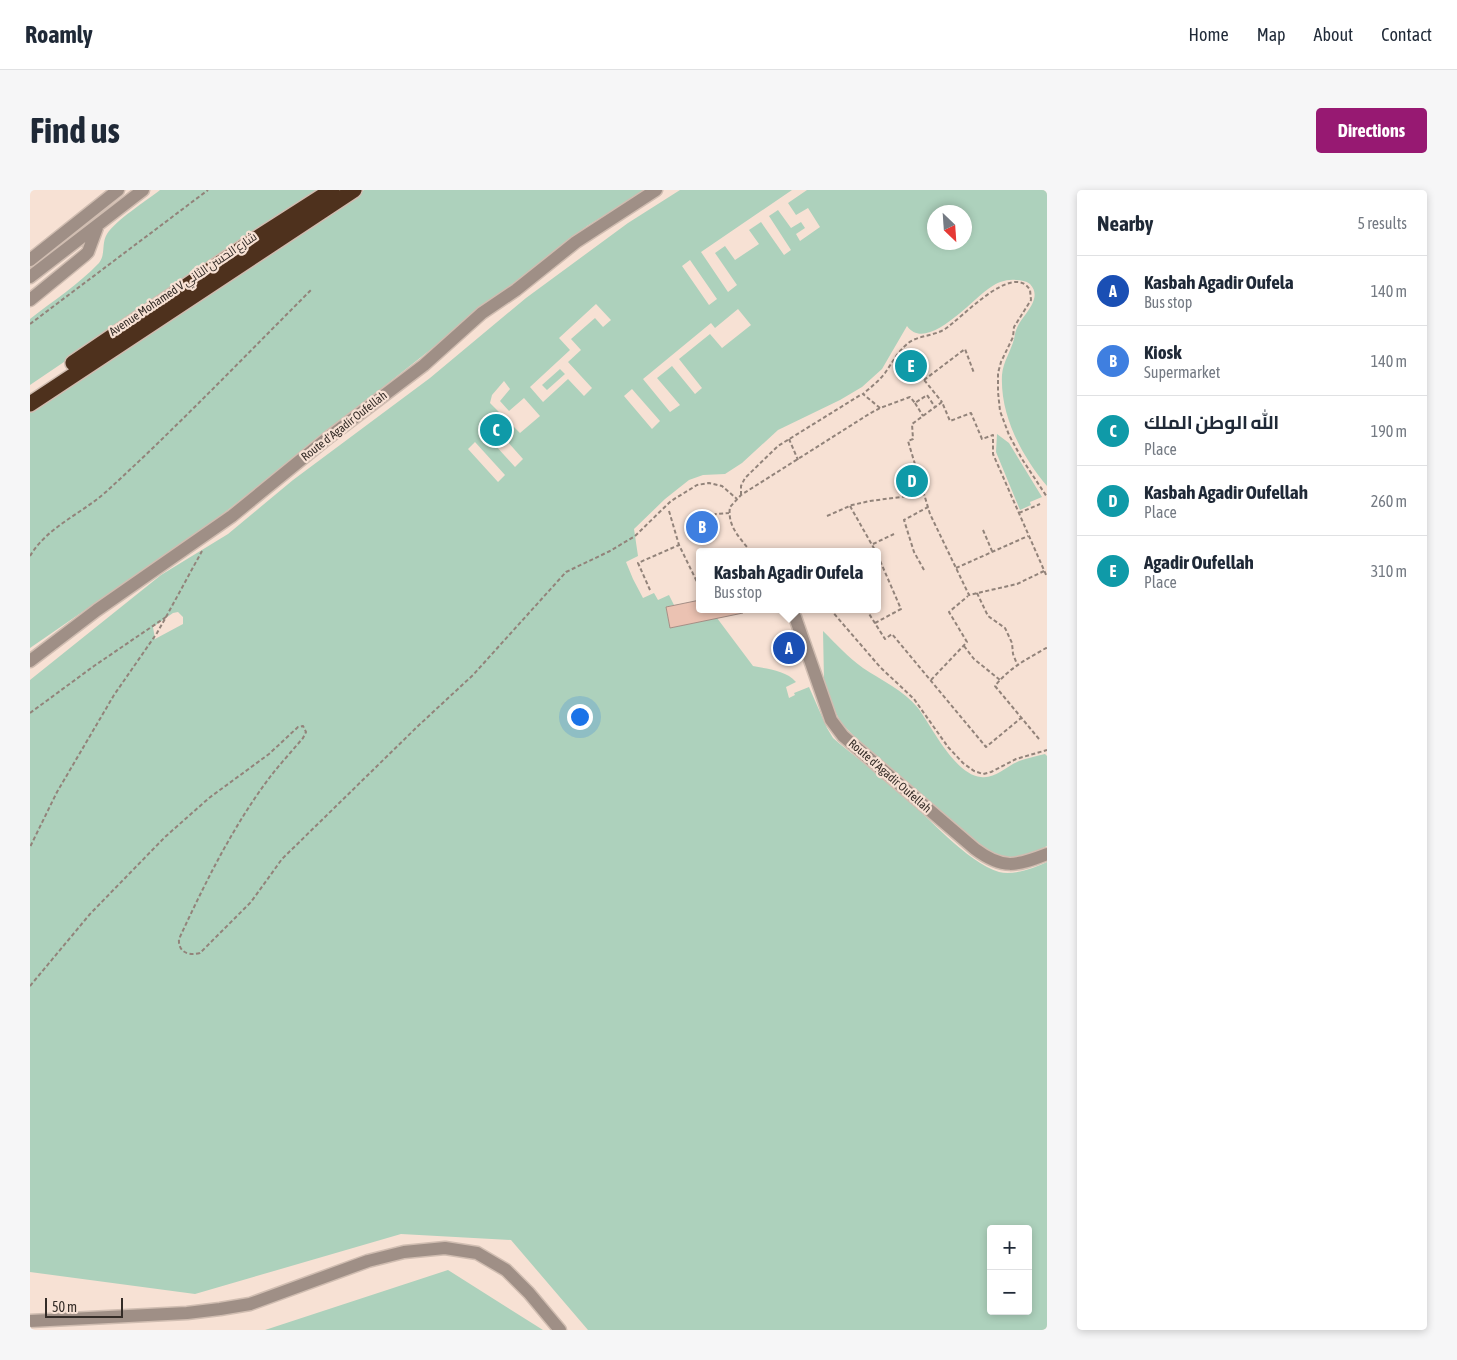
<!DOCTYPE html>
<meta charset="utf-8">
<style>
:root{--surface:#fff;--page:#f6f6f7;--text:#1f2937;--muted:#747a83;--line:#e0e1e3;--accent:#971972}
body{margin:0;font-family:"Asap Condensed",Cairo,sans-serif;background:var(--page);color:var(--text)}
.controls{position:absolute;right:15px;bottom:15px;display:grid;overflow:hidden;border-radius:5px;box-shadow:0 2px 8px #0003}
.controls button{width:45px;height:45px;display:grid;place-items:center;padding:0;border:0;border-bottom:1px solid var(--line);background:var(--surface);color:var(--text);font:25px sans-serif}
.compass{position:absolute;left:897px;top:15px;width:45px;height:45px;border-radius:50%;background:var(--surface);box-shadow:0 2px 8px #0003;rotate:155deg}
.scale{position:absolute;left:15px;bottom:12px;width:78px;box-sizing:border-box;padding-left:5px;border:2px solid #342c27;border-top:0;font-size:14px;line-height:18px;white-space:nowrap;color:#342c27;-webkit-text-stroke:4px #f7e1d4;paint-order:stroke}
.you{position:absolute;left:549px;top:526px;width:18px;height:18px;margin:-12px;border:4px solid #fff;border-radius:50%;background:#1a73e8;box-shadow:0 0 0 8px #1a73e833}
.badge{display:grid;place-items:center;width:32px;height:32px;border-radius:50%;background:var(--accent);color:#fff;font-size:16px;font-weight:700}
.pin{position:absolute;translate:-50% -50%;border:2px solid #fff;box-shadow:0 1px 5px #0006}
.popup{position:absolute;left:666px;top:358px;width:185px;height:65px;box-sizing:border-box;display:grid;place-content:center;border-radius:5px;background:var(--surface);filter:drop-shadow(0 1px 4px #0005);font-size:16px;white-space:nowrap;color:var(--muted)}
.popup b{font-size:19px;color:var(--text)}
.popup::after{content:'';position:absolute;left:50%;top:100%;margin-left:-10px;border:10px solid transparent;border-top-color:var(--surface)}
.list{margin:0;padding:0;list-style:none}
h2{display:flex;justify-content:space-between;align-items:center;height:65px;margin:0;padding:0 20px;font-size:21px}
h2 small{font-size:16px;font-weight:400;color:var(--muted)}
.list li{display:grid;grid-template-columns:32px 1fr auto;gap:15px;align-items:center;box-sizing:border-box;height:70px;padding:0 20px;border-top:1px solid var(--line)}
.list b{display:block;font-size:19px;white-space:nowrap}
.list p{margin:0;font-size:16px;white-space:nowrap;color:var(--muted)}
.list em{font-size:16px;font-style:normal;color:var(--muted)}
.map{position:relative;flex:none;width:1017px;height:1140px;overflow:hidden;border-radius:5px}
header{display:flex;align-items:center;gap:30px;box-sizing:border-box;height:70px;padding:0 25px;background:var(--surface);border-bottom:1px solid var(--line)}
header strong{font-size:24px}
nav{display:flex;gap:28px;margin-inline-start:auto;font-size:18px}
.intro{display:flex;align-items:center;justify-content:space-between;box-sizing:border-box;height:120px;padding:0 30px}
h1{margin:0;font-size:35px}
.button{padding:12px 22px;border-radius:5px;background:var(--accent);color:#fff;font-size:18px;font-weight:700}
main{display:flex;gap:30px;padding:0 30px}
aside{flex:1;background:var(--surface);border-radius:5px;box-shadow:0 2px 8px #0003}
.map>svg:first-child{display:block}
.green{fill:#add1bc;fill-rule:evenodd}
.building{fill:#ebc2b2;stroke:#a58f86}
.lines{fill:none;stroke-linecap:round;stroke-linejoin:round}
.minor-casing{stroke:#d0bdb1;stroke-width:15}
.highway-casing{stroke:#d0bdb1;stroke-width:18}
.path{stroke:#92837a;stroke-width:2;stroke-dasharray:4 2.5;stroke-linecap:butt}
.minor{stroke:#9f8f86;stroke-width:12}
.highway{stroke:#4e311d;stroke-width:15}
.labels{text-anchor:middle;dominant-baseline:central;stroke-width:4.5;stroke-linejoin:round;paint-order:stroke}
.street-label{font-size:12px;fill:#342c27;stroke:#f7e1d4}
</style>
<header>
<strong>Roamly</strong>
<nav><a>Home</a><a>Map</a><a>About</a><a>Contact</a></nav>
</header>
<div class="intro"><h1>Find us</h1><a class="button">Directions</a></div>
<main>
<div class="map">
<svg width="1017" height="1140" viewBox="0 0 1017 1140">
<rect width="100%" height="100%" fill="#f7e1d4"/>
<path class="green" d="M130,0h158l-288,195v-66c23,-18 49,-35 69,-56 7,-9 2,-19 8,-29 9,-14 39,-33 53,-44z
M334,0h282l-59,36 -377,298 -180,124v-239z
M650,0h112l-91,62 27,40 9,-7 -22,-32 10,-7 10,14 24,-16 -10,-14 12,-8 23,33 7,-5 -22,-34 9,-6 13,18 10,-6 4,6 -9,6 4,7 20,-14 -12,-19 -12,7 -8,-12 19,-13h240v296c-25,-30 -47,-70 -45,-111 1,-13 9,-24 12,-36 1,-4 1,-7 3,-11 5,-13 27,-29 13,-44 -4,-3 -9,-4 -14,-4 -9,-1 -18,2 -25,7 -18,11 -64,67 -84,39l-25,43 -20,18 -22,13 -62,30 -36,33 -17,11 -22,1 -14,5 -24,19 -31,30 4,27 -12,6 7,17 10,19 11,-5 4,7 11,-5 5,10 -8,2 4,21 47,-10 36,48c14,3 33,4 43,16l-10,5 3,11 6,-3 -1,-2 15,-6 18,41 6,10c22,19 46,36 68,55 26,23 66,69 98,79 14,4 35,-4 48,-10v468h-459l-77,-90 -110,-6 -206,60 -165,-22v-592l131,-105 67,-41 65,-54 137,-102 96,-80 102,-75zM904,22h30v30h-30zM660,70l27,39 -8,6 -27,-39zM566,114l15,16 -8,7 -8,-9 -24,21 10,11 -13,12 24,26 -8,8 -16,-17 -25,23 -13,-15 40,-37 -11,-12zM708,119l13,16 -29,23 -12,-14 -31,25 23,29 -7,6 -23,-28 -15,12 23,27 -10,7 -27,-33 68,-56 4,5zM474,191l6,8 -10,12 9,10 15,-13 16,18 -20,17 -10,-10 -11,9 24,27 -8,8 -31,-34 19,-17 -13,-13 2,-8zM602,199l28,32 -8,8 -28,-33zM445,252l30,33 -7,7 -30,-33zM148,422l5,5v7l-28,15 -2,-12 20,-14zM961,1039h37v82h-37z
M530,179l5,5 -18,16 -5,-5z
M967,244l12,9 33,54 -12,5 1,3 -11,5 -24,-58z
M793,441c13,13 25,26 40,37 18,12 40,22 55,40 14,19 37,67 63,69 14,2 26,-11 38,-16 8,-3 18,-5 26,-7l2,2v90c-26,13 -33,16 -60,4l-113,-94 -33,-33 -8,-16 -9,-27z
M418,1080l95,60h-278z"/>
<path class="building" d="M670,410v9h43v4l-73,15 -4,-21z"/>
<g class="lines">
<defs>
<path id="minor" d="M0,70l88,-70
M0,87l113,-87
M0,110l55,-45 3,-3 10,-27
M765,427l36,103 12,16 132,113c28,21 41,17 72,5
M0,471l67,-51 135,-94 97,-79 95,-72 58,-52 34,-23 60,-48 80,-52
M0,1131l157,-8 33,-4 30,-5 118,-43 36,-9 41,-4 32,5 29,17 23,23 31,37"/>
<path id="highway" d="M43,173l184,-125 75,-48
M0,214l324,-214"/>
</defs>
<use href="#minor" class="minor-casing"/>
<use href="#highway" class="highway-casing"/>
<path class="path" d="M0,134l178,-134
M886,180l26,32
M894,190l41,-31 9,24
M885,213l8,13
M850,218l-17,-14c8,-7 16,-13 22,-21 7,-10 12,-20 21,-28 10,-10 26,-8 39,-16 16,-10 68,-68 85,-39l1,10 -17,27 -1,10 -12,25 -3,11v19l2,19 9,24 13,24 25,38
M759,249l9,21
M711,305v-9l4,-8 33,-32 84,-52
M820,316l26,46
M639,321l10,34 21,43
M989,323l21,-9
M797,326l25,-11 18,-4 54,-7
M666,335l20,-11 13,-1
M953,340l9,21
M843,354l21,-10
M721,362c-11,-14 -24,-26 -21,-45l11,-12 128,-81 11,-6 30,-11 5,6 12,-8 8,12
M0,366c18,-30 52,-42 78,-66 70,-64 136,-133 203,-200
M926,378l72,-32
M894,380l-10,-18 -10,-32 24,-13
M1014,381l-27,13 -48,11 -39,-81 -22,-73 5,-2 -1,-15 30,-22 8,19 21,-8 11,26 11,-4v19l54,123
M620,400l-12,-27 41,-18
M947,403l11,23 17,12 7,15 1,11 4,10
M800,419l50,58 34,32 34,48 15,16 11,8 9,3 8,-2 25,-13 31,-9
M836,419l19,30 7,-5 94,113 35,-29
M136,427l36,-66
M845,433l26,-14 -23,-53
M934,456l10,13 26,21
M901,490l36,-38 -18,-30 19,-16
M0,523l64,-47 72,-49 -9,16 -43,62 -57,97 -27,55
M1009,549l-44,-53c14,-18 32,-27 51,-38l1,2
M0,796l60,-72 75,-77 44,-39 60,-44 29,-27 5,-1 3,6 -3,6c-11,13 -23,26 -33,39 -37,49 -65,106 -91,162 -1,13 9,17 21,14l51,-51 31,-43 136,-133 55,-51 93,-103 44,-21 25,-15 36,-35 26,-16 12,-2 13,3 15,13"/>
<use href="#minor" class="minor"/>
<use href="#highway" class="highway"/>
</g>
<g class="labels">
<g class="street-label">
<text transform="translate(153 94) rotate(-34)">Avenue Mohamed V شارع الحسن الثاني</text>
<text transform="translate(314 236) rotate(-38)">Route d'Agadir Oufellah</text>
<text transform="translate(860 586) rotate(41)">Route d'Agadir Oufellah</text>
</g>
</g>
</svg>
<div class="controls">
<button>+</button>
<button>−</button>
</div>
<svg class="compass" viewBox="-18 -18 36 36"><path d="M0-13l5 13h-10z" fill="#e53935"/><path d="M0 13l5-13h-10z" fill="#747a83"/></svg>
<div class="scale">50 m</div>
<div class="you"></div>
<div class="pin badge" style="left:759px;top:458px;background:#1a4fb4">A</div>
<div class="popup"><b>Kasbah Agadir Oufela</b>Bus stop</div>
<div class="pin badge" style="left:672px;top:337px;background:#3f7fe0">B</div>
<div class="pin badge" style="left:466px;top:240px;background:#0f9aa8">C</div>
<div class="pin badge" style="left:882px;top:291px;background:#0f9aa8">D</div>
<div class="pin badge" style="left:881px;top:176px;background:#0f9aa8">E</div>
</div>
<aside>
<h2>Nearby<small>5 results</small></h2>
<ul class="list">
<li><span class="badge" style="background:#1a4fb4">A</span><div><b>Kasbah Agadir Oufela</b><p>Bus stop</p></div><em>140 m</em></li>
<li><span class="badge" style="background:#3f7fe0">B</span><div><b>Kiosk</b><p>Supermarket</p></div><em>140 m</em></li>
<li><span class="badge" style="background:#0f9aa8">C</span><div><b>الله الوطن الملك</b><p>Place</p></div><em>190 m</em></li>
<li><span class="badge" style="background:#0f9aa8">D</span><div><b>Kasbah Agadir Oufellah</b><p>Place</p></div><em>260 m</em></li>
<li><span class="badge" style="background:#0f9aa8">E</span><div><b>Agadir Oufellah</b><p>Place</p></div><em>310 m</em></li>
</ul>
</aside>
</main>
